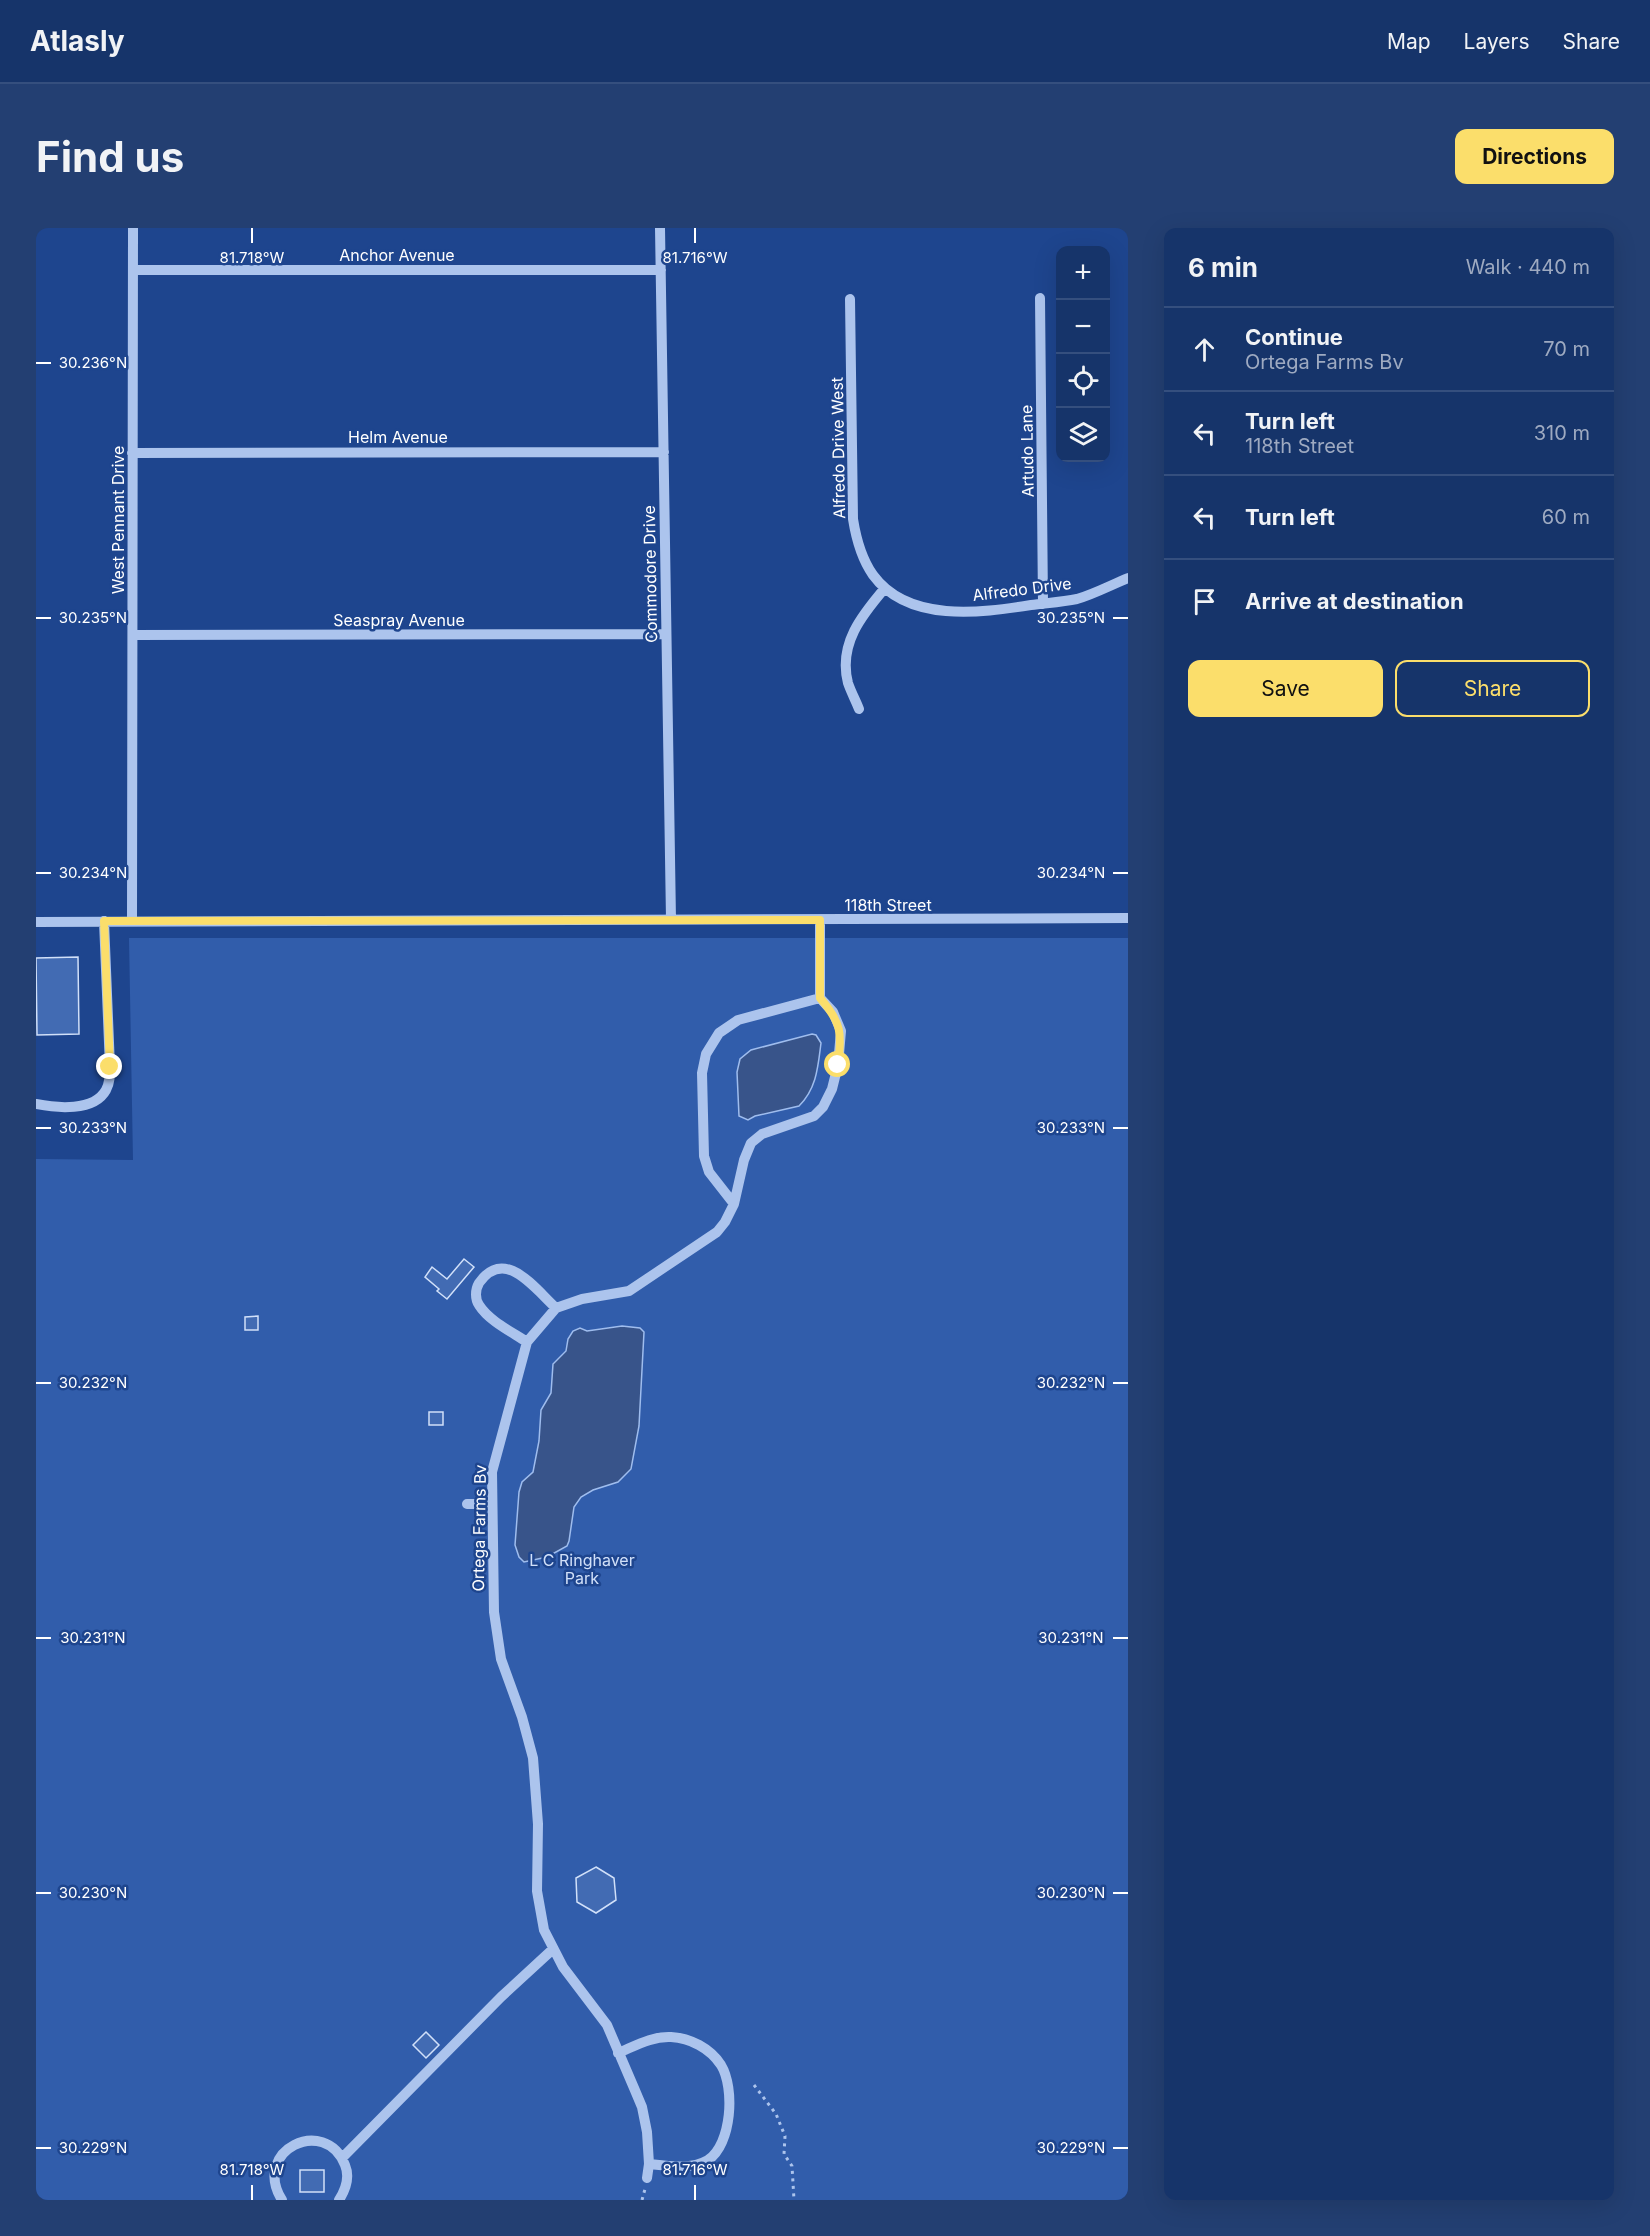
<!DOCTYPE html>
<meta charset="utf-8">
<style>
:root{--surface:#16346a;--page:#233f72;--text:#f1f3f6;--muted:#9eaac1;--line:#354f7e;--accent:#fbde6b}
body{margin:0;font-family:Inter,sans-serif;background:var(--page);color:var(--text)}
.controls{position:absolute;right:18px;top:18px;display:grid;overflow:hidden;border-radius:12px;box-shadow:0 6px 24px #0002}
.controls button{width:54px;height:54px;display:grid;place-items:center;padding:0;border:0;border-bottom:2px solid var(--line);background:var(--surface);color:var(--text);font:30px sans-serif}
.stop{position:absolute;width:18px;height:18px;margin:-14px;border:4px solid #fbde6b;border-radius:50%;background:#fff}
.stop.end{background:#fbde6b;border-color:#fff;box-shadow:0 2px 6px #0008}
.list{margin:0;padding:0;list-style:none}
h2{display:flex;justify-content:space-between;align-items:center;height:78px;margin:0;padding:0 24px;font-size:26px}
h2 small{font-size:20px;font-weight:400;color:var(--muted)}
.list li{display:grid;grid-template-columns:39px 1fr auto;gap:18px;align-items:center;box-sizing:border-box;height:84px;padding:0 24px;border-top:2px solid var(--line)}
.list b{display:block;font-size:22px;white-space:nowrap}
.list p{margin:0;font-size:20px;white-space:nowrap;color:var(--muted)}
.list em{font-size:20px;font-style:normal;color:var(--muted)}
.actions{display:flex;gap:12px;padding:18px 24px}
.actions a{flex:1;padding:14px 0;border:2px solid var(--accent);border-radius:12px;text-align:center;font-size:21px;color:var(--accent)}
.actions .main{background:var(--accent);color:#111}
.icon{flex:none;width:33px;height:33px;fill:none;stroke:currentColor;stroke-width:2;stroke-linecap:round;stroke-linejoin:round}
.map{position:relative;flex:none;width:1092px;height:1972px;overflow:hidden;border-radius:12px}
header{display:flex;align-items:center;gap:36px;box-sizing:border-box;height:84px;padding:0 30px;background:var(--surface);border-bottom:2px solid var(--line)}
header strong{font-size:28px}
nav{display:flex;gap:33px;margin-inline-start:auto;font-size:21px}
.intro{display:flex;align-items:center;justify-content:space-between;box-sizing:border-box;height:144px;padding:0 36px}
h1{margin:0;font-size:42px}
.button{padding:15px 27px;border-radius:12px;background:var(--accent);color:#111;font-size:21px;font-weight:700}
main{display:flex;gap:36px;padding:0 36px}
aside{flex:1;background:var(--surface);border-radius:12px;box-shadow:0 6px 24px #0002}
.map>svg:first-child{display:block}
.green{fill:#315dab}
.water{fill:#38548a;stroke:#9fbdee;stroke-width:1.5}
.building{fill:#426bb3;stroke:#d1e0f9;stroke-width:1.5}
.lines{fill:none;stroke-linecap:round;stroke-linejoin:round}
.path{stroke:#acc4ed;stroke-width:3;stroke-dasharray:3 4.5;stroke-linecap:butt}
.minor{stroke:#acc4ed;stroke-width:10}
.route{stroke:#fbde6b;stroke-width:8}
.ticks{fill:none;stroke:#fff;stroke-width:2}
.labels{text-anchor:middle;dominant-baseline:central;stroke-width:5;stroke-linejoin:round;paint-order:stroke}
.street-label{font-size:16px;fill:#fff;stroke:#1e458e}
.park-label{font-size:16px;fill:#d1e0f9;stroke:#1e458e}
.ticks-label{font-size:15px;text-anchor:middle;fill:#fff;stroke:#1e458e;stroke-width:5;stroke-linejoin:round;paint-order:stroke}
</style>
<header>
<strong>Atlasly</strong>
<nav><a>Map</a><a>Layers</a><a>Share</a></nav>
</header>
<div class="intro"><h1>Find us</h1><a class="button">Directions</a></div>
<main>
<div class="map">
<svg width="1092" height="1972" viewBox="0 0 1092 1972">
<rect width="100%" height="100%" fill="#1e458e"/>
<path class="green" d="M93,710h999v1262h-1092v-1041l97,1z"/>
<path class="water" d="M776,806l4,1 5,8c-3,23 -4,45 -22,63l-44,10 -7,4 -9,-4 -2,-44 3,-13 11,-9z
M586,1098l18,2 4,4 -5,94 -8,43 -13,13 -25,8 -12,7 -7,10 -5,34 -2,5 -20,11 -23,5 -5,-5 -4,-12 4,-53 3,-10 11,-10 6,-31 2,-31 10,-17 2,-29 13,-13 2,-12 5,-8 7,-3 7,3z"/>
<path class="building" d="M42,729l1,77 -42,1 -1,-77z
M428,1031l10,8 -27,32 -10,-8 2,-2 -14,-12 7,-10 15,12z
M222,1088v14h-13v-13z
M393,1184h14v13h-14z
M560,1639l18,11 2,22 -20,13 -19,-11 -1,-24z
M390,1804l13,13 -13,13 -13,-13z
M264,1942h24v22h-24z"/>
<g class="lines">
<path class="path" d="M718,1857l22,29 9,22 -1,18 8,12 2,34
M606,1972l3,-11"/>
<path class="minor" d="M624,0l11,692
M97,42h528
M1004,70l3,306
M814,71l3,220c3,19 8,39 20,56 35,48 107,38 158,30 15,-2 31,-3 46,-6 17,-5 34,-14 51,-21
M96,225l532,-1
M97,407l533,-1
M823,481c-3,-8 -8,-17 -11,-26 -10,-39 14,-68 37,-95
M96,693l1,-693
M0,694l1092,-4
M0,876c20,4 58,8 70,-14 4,-7 4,-15 4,-23l-6,-146
M698,976l-25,-32 -5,-16 -2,-83 4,-19 13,-21 19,-13 82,-22
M491,1114c-15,-10 -38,-21 -48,-37 -4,-6 -4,-15 0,-22 26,-37 56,6 77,25
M431,1276h25
M582,1825c17,-7 34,-17 53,-16 19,1 39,11 50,28 14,23 11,79 -13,95 -17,10 -41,6 -59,4
M306,1930l159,-161 51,-47
M611,1950l2,-14 -2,-32 -5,-25 -8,-19 -27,-63 -44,-58 -19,-37 -7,-39 1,-67 -5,-66 -11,-41 -21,-58 -7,-47 -2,-140 35,-130 29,-34 26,-9 47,-8 88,-59 8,-10 9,-18 10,-44 7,-17 11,-9 52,-18 9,-9 9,-18 6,-24 3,-34 -8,-19 -13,-14v-78
M246,1972c-31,-50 43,-85 63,-35 5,12 1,24 -6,35"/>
</g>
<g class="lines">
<path class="route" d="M74,839l-6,-146 716,-1v78c22,25 22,36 18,67"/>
</g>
<path class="ticks" d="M216,0v15M659,0v15M0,135h15M0,390h15M1077,390h15M0,645h15M1077,645h15M0,900h15M1077,900h15M0,1155h15M1077,1155h15M0,1410h15M1077,1410h15M0,1665h15M1077,1665h15M0,1920h15M1077,1920h15M216,1957v15M659,1957v15"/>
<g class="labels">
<g class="street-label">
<text x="361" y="27">Anchor Avenue</text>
<text x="362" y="209">Helm Avenue</text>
<text transform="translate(802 220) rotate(-91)">Alfredo Drive West</text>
<text transform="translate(991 223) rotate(-91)">Artudo Lane</text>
<text transform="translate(82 292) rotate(-90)">West Pennant Drive</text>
<text transform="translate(614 346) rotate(-91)">Commodore Drive</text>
<text transform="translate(986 361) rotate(-7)">Alfredo Drive</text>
<text x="363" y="392">Seaspray Avenue</text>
<text x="852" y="677">118th Street</text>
<text transform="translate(443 1300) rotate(-89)">Ortega Farms Bv</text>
</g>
<g class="park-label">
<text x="546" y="1332">L C Ringhaver<tspan x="546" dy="18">Park</tspan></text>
</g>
</g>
<g class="ticks-label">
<text x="216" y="35">81.718°W</text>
<text x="659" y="35">81.716°W</text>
<text x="57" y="140">30.236°N</text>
<text x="57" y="395">30.235°N</text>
<text x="1035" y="395">30.235°N</text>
<text x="57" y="650">30.234°N</text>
<text x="1035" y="650">30.234°N</text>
<text x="57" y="905">30.233°N</text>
<text x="1035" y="905">30.233°N</text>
<text x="57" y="1160">30.232°N</text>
<text x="1035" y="1160">30.232°N</text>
<text x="57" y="1415">30.231°N</text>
<text x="1035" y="1415">30.231°N</text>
<text x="57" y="1670">30.230°N</text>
<text x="1035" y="1670">30.230°N</text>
<text x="57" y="1925">30.229°N</text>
<text x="1035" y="1925">30.229°N</text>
<text x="216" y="1947">81.718°W</text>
<text x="659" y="1947">81.716°W</text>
</g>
</svg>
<div class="controls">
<button>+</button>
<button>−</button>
<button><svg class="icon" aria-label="locate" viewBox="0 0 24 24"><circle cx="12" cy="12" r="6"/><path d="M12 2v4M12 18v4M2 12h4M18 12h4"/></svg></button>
<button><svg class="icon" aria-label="layers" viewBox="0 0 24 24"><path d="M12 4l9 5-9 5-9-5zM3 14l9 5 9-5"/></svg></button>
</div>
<div class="stop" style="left:802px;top:837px"></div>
<div class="stop end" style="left:74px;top:839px"></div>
</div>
<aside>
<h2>6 min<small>Walk · 440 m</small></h2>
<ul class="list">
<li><svg class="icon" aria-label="ahead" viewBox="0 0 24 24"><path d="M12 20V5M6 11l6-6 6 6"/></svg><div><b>Continue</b><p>Ortega Farms Bv</p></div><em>70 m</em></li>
<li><svg class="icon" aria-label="left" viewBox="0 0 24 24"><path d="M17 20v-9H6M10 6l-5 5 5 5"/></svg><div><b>Turn left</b><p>118th Street</p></div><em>310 m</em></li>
<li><svg class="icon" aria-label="left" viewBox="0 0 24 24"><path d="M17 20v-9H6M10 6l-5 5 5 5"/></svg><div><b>Turn left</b></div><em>60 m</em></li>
<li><svg class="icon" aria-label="arrive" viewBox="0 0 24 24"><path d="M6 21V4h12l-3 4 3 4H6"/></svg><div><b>Arrive at destination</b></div></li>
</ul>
<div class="actions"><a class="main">Save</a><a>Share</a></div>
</aside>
</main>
